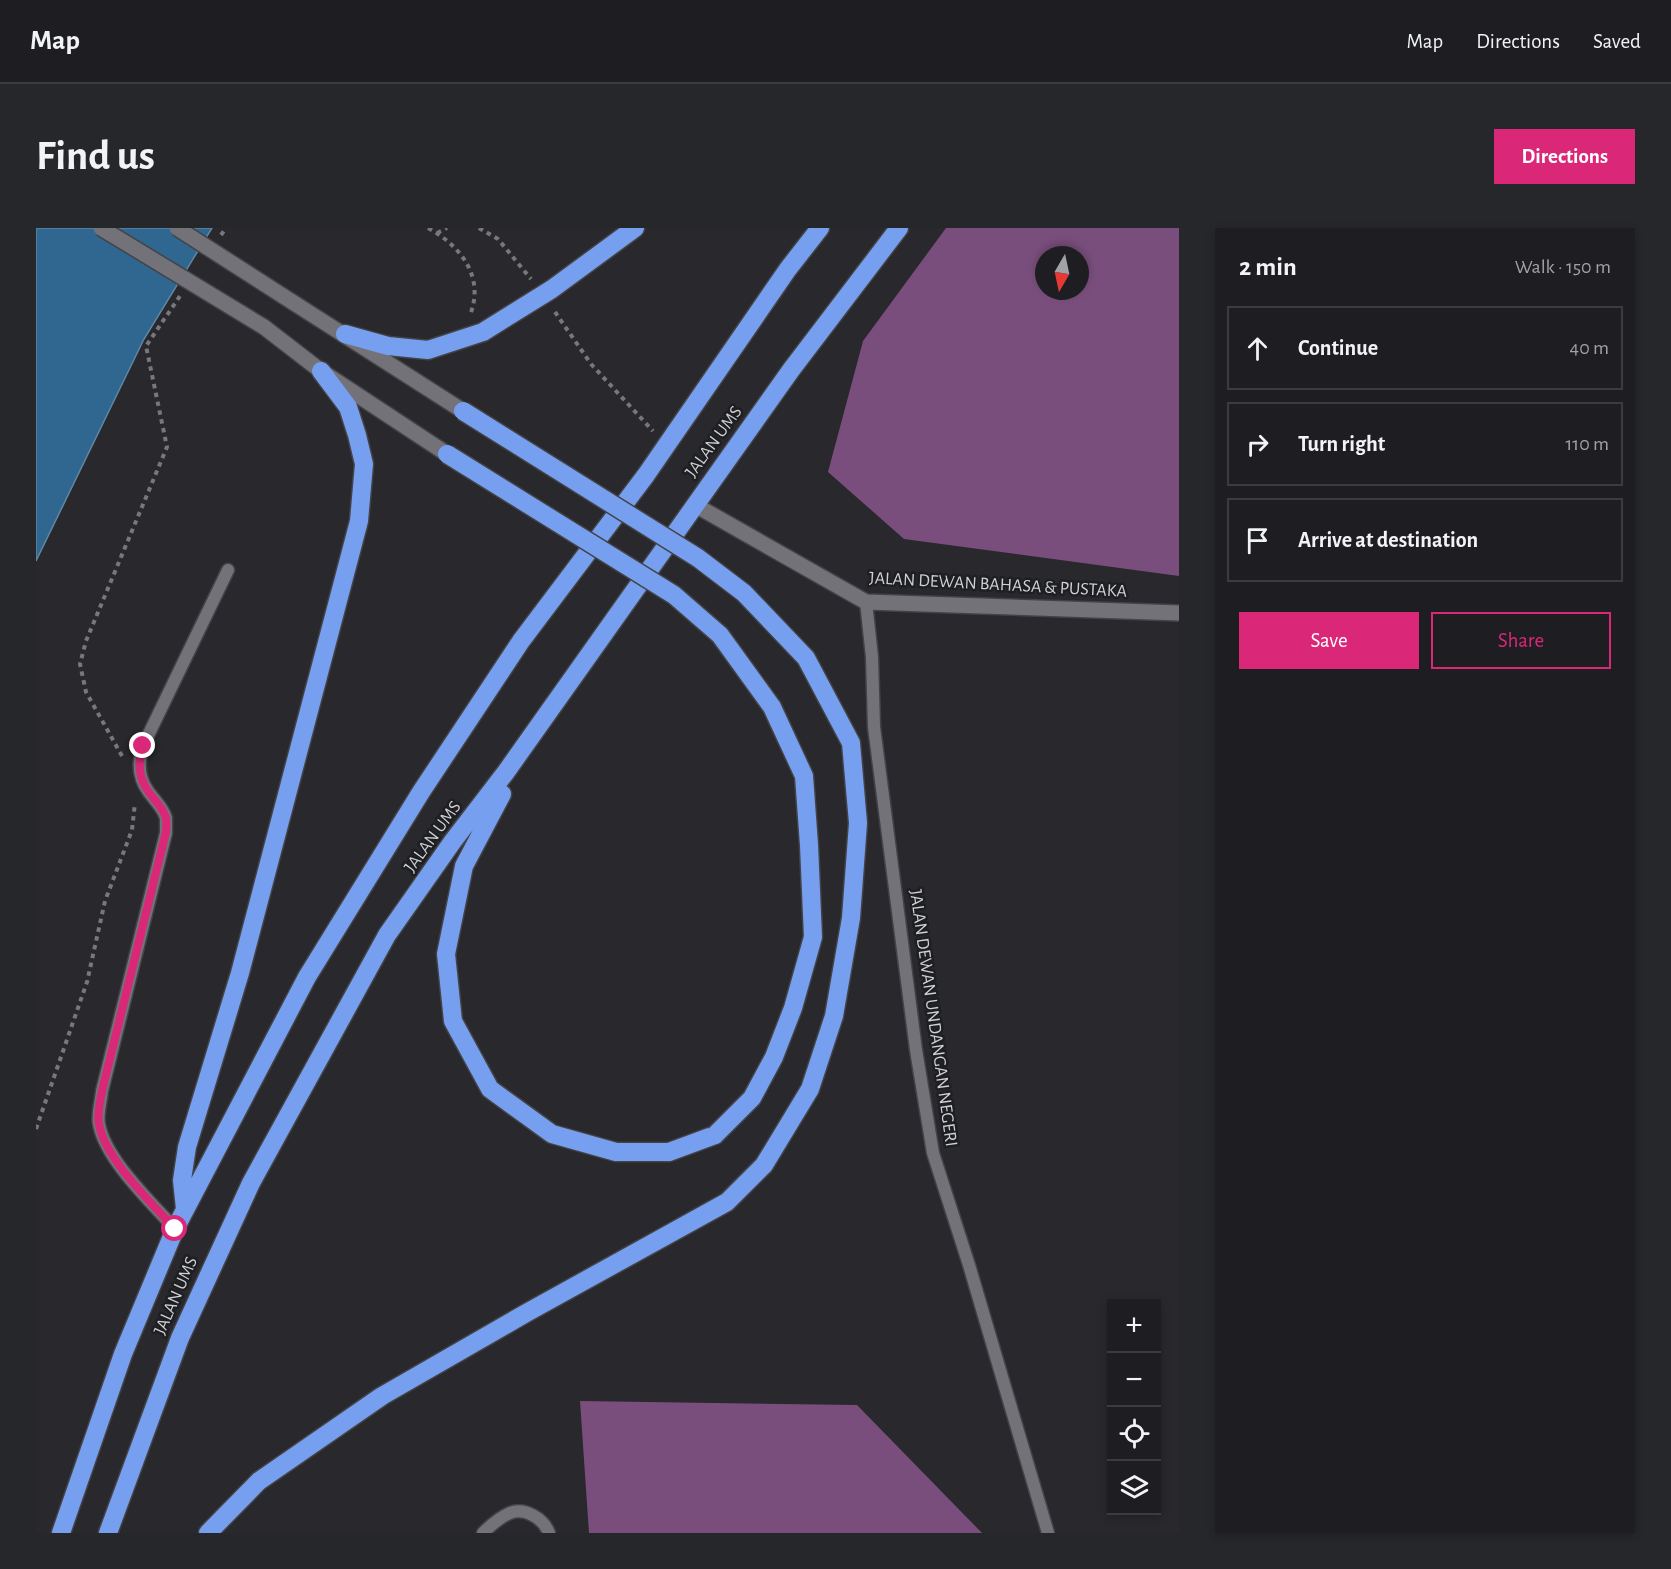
<!DOCTYPE html>
<meta charset="utf-8">
<style>
:root{--surface:#1e1e22;--page:#26272a;--text:#f1f3f6;--muted:#a1a2a5;--line:#3c3c40;--accent:#db2777}
body{margin:0;font-family:"Alegreya Sans",sans-serif;background:var(--page);color:var(--text)}
.controls{position:absolute;right:18px;bottom:18px;display:grid;overflow:hidden;border-radius:0px;box-shadow:0 3px 9px #0003}
.controls button{width:54px;height:54px;display:grid;place-items:center;padding:0;border:0;border-bottom:2px solid var(--line);background:var(--surface);color:var(--text);font:30px sans-serif}
.compass{position:absolute;left:999px;top:18px;width:54px;height:54px;border-radius:50%;background:var(--surface);box-shadow:0 3px 9px #0003;rotate:189deg}
.stop{position:absolute;width:18px;height:18px;margin:-14px;border:4px solid #db2777;border-radius:50%;background:#fff}
.stop.end{background:#db2777;border-color:#fff;box-shadow:0 2px 6px #0008}
.list{margin:0;padding:0;list-style:none}
h2{display:flex;justify-content:space-between;align-items:center;height:78px;margin:0;padding:0 24px;font-size:26px}
h2 small{font-size:20px;font-weight:400;color:var(--muted)}
.list li{display:grid;grid-template-columns:39px 1fr auto;gap:18px;align-items:center;box-sizing:border-box;height:84px;margin:0 12px 12px;padding:0 12px;border:2px solid var(--line);border-radius:0px}
.list b{display:block;font-size:22px;white-space:nowrap}
.list em{font-size:20px;font-style:normal;color:var(--muted)}
.actions{display:flex;gap:12px;padding:18px 24px}
.actions a{flex:1;padding:14px 0;border:2px solid var(--accent);border-radius:0px;text-align:center;font-size:21px;color:var(--accent)}
.actions .main{background:var(--accent);color:#fff}
.icon{flex:none;width:33px;height:33px;fill:none;stroke:currentColor;stroke-width:2;stroke-linecap:round;stroke-linejoin:round}
.map{position:relative;flex:none;width:1143px;height:1305px;overflow:hidden;border-radius:0px}
header{display:flex;align-items:center;gap:36px;box-sizing:border-box;height:84px;padding:0 30px;background:var(--surface);border-bottom:2px solid var(--line)}
header strong{font-size:28px}
nav{display:flex;gap:33px;margin-inline-start:auto;font-size:21px}
.intro{display:flex;align-items:center;justify-content:space-between;box-sizing:border-box;height:144px;padding:0 36px}
h1{margin:0;font-size:42px}
.button{padding:15px 27px;border-radius:0px;background:var(--accent);color:#fff;font-size:21px;font-weight:700}
main{display:flex;gap:36px;padding:0 36px}
aside{flex:1;background:var(--surface);border-radius:0px;box-shadow:0 3px 9px #0003}
.map>svg:first-child{display:block}
.forest{fill:#794e7c;fill-rule:evenodd}
.water{fill:#2f6790;stroke:#6087a4;stroke-width:1.5}
.lines{fill:none;stroke-linecap:round;stroke-linejoin:round}
.lane-casing{stroke:#434347;stroke-width:15}
.street-casing{stroke:#434347;stroke-width:18}
.highway-casing{stroke:#434347;stroke-width:21}
.path{stroke:#78787c;stroke-width:4;stroke-dasharray:4.5 4.5;stroke-linecap:butt}
.lane{stroke:#727278;stroke-width:12}
.street{stroke:#727278;stroke-width:15}
.highway{stroke:#779fef;stroke-width:18}
.street-bridge-casing{stroke:#434347;stroke-width:18;stroke-linecap:butt}
.highway-bridge-casing{stroke:#434347;stroke-width:21;stroke-linecap:butt}
.street-bridge{stroke:#727278;stroke-width:15}
.highway-bridge{stroke:#779fef;stroke-width:18}
.route{stroke:#db2777;stroke-width:8}
.labels{text-anchor:middle;dominant-baseline:central;stroke-width:5;stroke-linejoin:round;paint-order:stroke}
.street-label{font-size:18px;fill:#d1d1d4;stroke:#1e1f23}
</style>
<header>
<strong>Map</strong>
<nav><a>Map</a><a>Directions</a><a>Saved</a></nav>
</header>
<div class="intro"><h1>Find us</h1><a class="button">Directions</a></div>
<main>
<div class="map">
<svg width="1143" height="1305" viewBox="0 0 1143 1305">
<rect width="100%" height="100%" fill="#28282d"/>
<path class="forest" d="M910,0h233v348l-275,-37 -76,-67 35,-131zM1008,27h36v36h-36z
M544,1173l277,4 125,128h-393z"/>
<path class="water" d="M0,0h176l-68,111 -108,222z"/>
<g class="lines">
<defs>
<path id="lane" d="M830,374l6,55 2,70 42,323 17,103 36,112 79,268
M139,1001c-24,-27 -70,-70 -76,-105 -2,-10 2,-22 3,-33l64,-258c0,-5 0,-10 0,-15 -3,-11 -12,-18 -18,-27 -10,-14 -10,-30 -5,-45l85,-176
M447,1305c7,-7 17,-16 27,-20 15,-6 34,6 39,20"/>
<path id="street" d="M247,68l180,115
M228,99l57,44 126,83
M659,277l171,97 313,11"/>
<path id="highway" d="M309,106l43,12 40,4 55,-18 69,-43 83,-61
M466,566l-38,72 -18,88 7,67 37,68 62,45 64,18h53l46,-17
M149,981l-3,-29 5,-33 53,-174 119,-452 5,-57 -7,-29 -9,-28 -27,-36
M25,1305l62,-179 52,-125 132,-252 114,-185 100,-151 125,-166 142,-206 32,-41
M72,1305l72,-195 71,-155 136,-248 66,-94 53,-69 285,-402 108,-142
M172,1305l51,-52 123,-85 146,-84 199,-110 37,-37"/>
</defs>
<use href="#lane" class="lane-casing"/>
<use href="#street" class="street-casing"/>
<use href="#highway" class="highway-casing"/>
<path class="path" d="M392,0c33,18 57,49 42,87
M443,0l19,11 33,40
M401,5l10,-5
M185,7l5,-7
M519,84l36,52 62,67
M86,528l-36,-64 -6,-28 6,-23 81,-194 -21,-101 34,-50
M0,901l51,-147 18,-81 27,-71 3,-27"/>
<use href="#lane" class="lane"/>
<use href="#street" class="street"/>
<use href="#highway" class="highway"/>
<defs>
<path id="street-bridge" d="M65,0l163,99
M141,0l106,68"/>
<path id="highway-bridge" d="M427,183l235,147 46,35 62,65 45,85 7,80 -7,95 -17,98 -24,73 -46,76
M411,226l227,141 46,40 52,72 32,69 5,69 4,92 -20,71 -19,49 -22,41 -37,37"/>
</defs>
<use href="#street-bridge" class="street-bridge-casing"/>
<use href="#highway-bridge" class="highway-bridge-casing"/>
<use href="#street-bridge" class="street-bridge"/>
<use href="#highway-bridge" class="highway-bridge"/>
</g>
<g class="lines">
<path class="route" d="M107,518c-5,15 -5,31 5,45 6,9 15,16 18,27 1,5 0,10 0,14l-64,259c-2,11 -5,23 -3,33 6,35 52,78 76,105"/>
</g>
<g class="labels">
<g class="street-label">
<text transform="translate(678 214) rotate(-54)">JALAN UMS</text>
<text transform="translate(962 357) rotate(3)">JALAN DEWAN BAHASA &amp; PUSTAKA</text>
<text transform="translate(397 609) rotate(-54)">JALAN UMS</text>
<text transform="translate(897 790) rotate(82)">JALAN DEWAN UNDANGAN NEGERI</text>
<text transform="translate(140 1068) rotate(-66)">JALAN UMS</text>
</g>
</g>
</svg>
<div class="controls">
<button>+</button>
<button>−</button>
<button><svg class="icon" aria-label="locate" viewBox="0 0 24 24"><circle cx="12" cy="12" r="6"/><path d="M12 2v4M12 18v4M2 12h4M18 12h4"/></svg></button>
<button><svg class="icon" aria-label="layers" viewBox="0 0 24 24"><path d="M12 4l9 5-9 5-9-5zM3 14l9 5 9-5"/></svg></button>
</div>
<svg class="compass" viewBox="-18 -18 36 36"><path d="M0-13l5 13h-10z" fill="#e53935"/><path d="M0 13l5-13h-10z" fill="#a1a2a5"/></svg>
<div class="stop" style="left:139px;top:1001px"></div>
<div class="stop end" style="left:107px;top:518px"></div>
</div>
<aside>
<h2>2 min<small>Walk · 150 m</small></h2>
<ul class="list">
<li><svg class="icon" aria-label="ahead" viewBox="0 0 24 24"><path d="M12 20V5M6 11l6-6 6 6"/></svg><div><b>Continue</b></div><em>40 m</em></li>
<li><svg class="icon" aria-label="right" viewBox="0 0 24 24"><path d="M7 20v-9h11M14 6l5 5-5 5"/></svg><div><b>Turn right</b></div><em>110 m</em></li>
<li><svg class="icon" aria-label="arrive" viewBox="0 0 24 24"><path d="M6 21V4h12l-3 4 3 4H6"/></svg><div><b>Arrive at destination</b></div></li>
</ul>
<div class="actions"><a class="main">Save</a><a>Share</a></div>
</aside>
</main>
